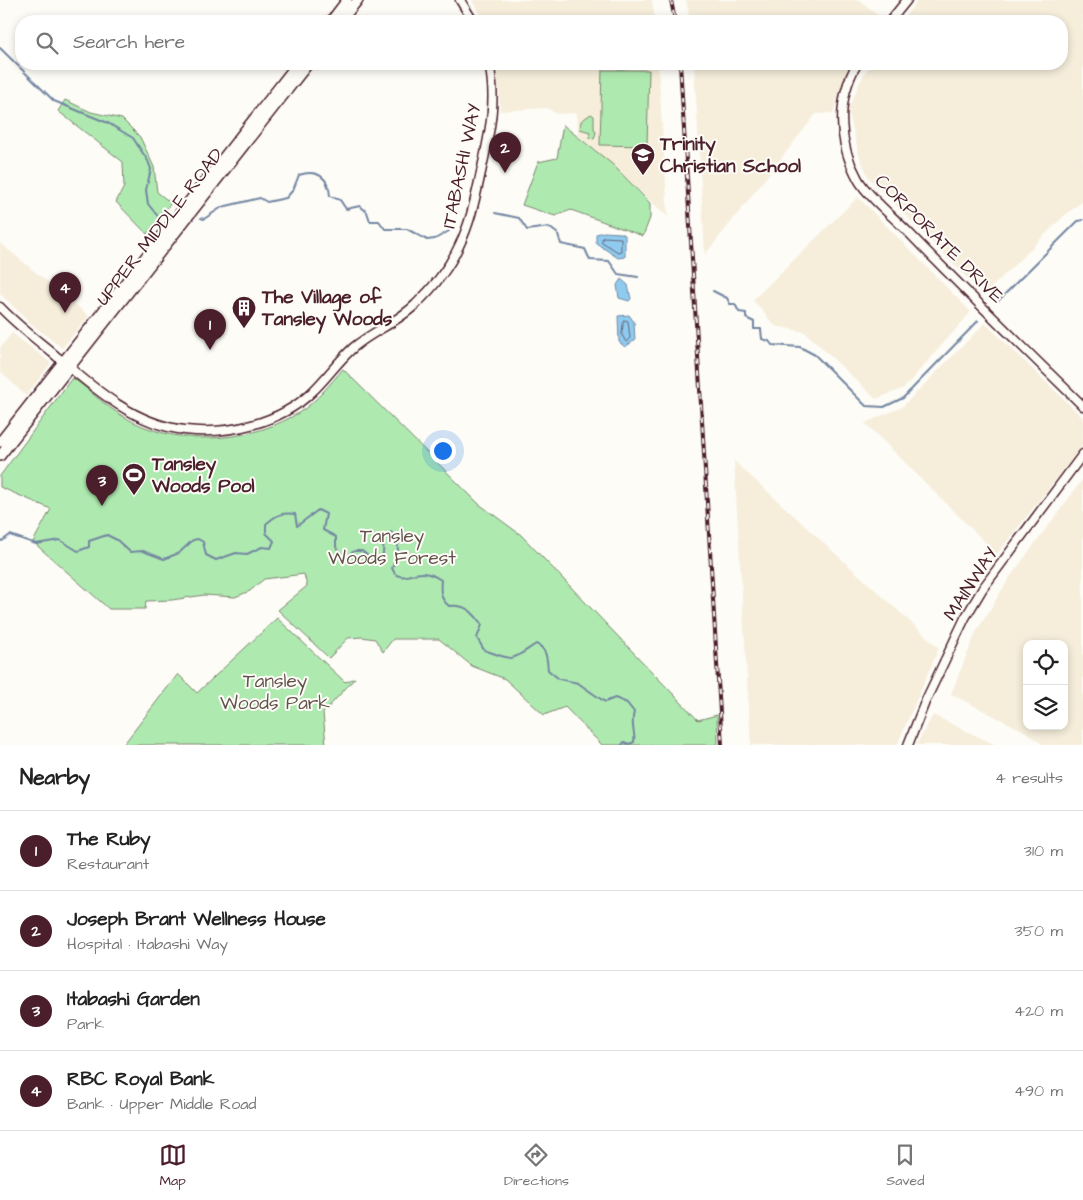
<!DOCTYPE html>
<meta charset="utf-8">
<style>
:root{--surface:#fff;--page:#f2f2f2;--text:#222;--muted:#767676;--line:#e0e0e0;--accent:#4a1f2b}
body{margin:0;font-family:"Architects Daughter",sans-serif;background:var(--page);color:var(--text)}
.controls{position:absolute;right:15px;bottom:15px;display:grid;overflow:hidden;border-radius:10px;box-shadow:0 2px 8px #0003}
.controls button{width:45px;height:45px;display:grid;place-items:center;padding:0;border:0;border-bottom:1px solid var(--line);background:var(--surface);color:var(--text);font:25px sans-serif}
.you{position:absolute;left:442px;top:450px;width:18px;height:18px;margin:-12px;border:4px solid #fff;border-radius:50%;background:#1a73e8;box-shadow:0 0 0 8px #1a73e833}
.badge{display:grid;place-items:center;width:32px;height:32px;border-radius:50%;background:var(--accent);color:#fff;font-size:16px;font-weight:700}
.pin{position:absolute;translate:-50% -41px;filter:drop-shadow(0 1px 2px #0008)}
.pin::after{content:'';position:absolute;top:26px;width:18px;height:15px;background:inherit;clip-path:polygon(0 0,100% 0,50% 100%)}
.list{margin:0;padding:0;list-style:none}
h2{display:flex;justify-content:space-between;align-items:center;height:65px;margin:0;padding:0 20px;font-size:21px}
h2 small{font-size:16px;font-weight:400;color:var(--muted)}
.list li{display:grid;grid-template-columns:32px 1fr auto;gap:15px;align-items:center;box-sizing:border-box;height:80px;padding:0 20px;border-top:1px solid var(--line)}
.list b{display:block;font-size:19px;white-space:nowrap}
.list p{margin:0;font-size:16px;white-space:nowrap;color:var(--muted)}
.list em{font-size:16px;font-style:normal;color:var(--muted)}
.icon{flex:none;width:28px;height:28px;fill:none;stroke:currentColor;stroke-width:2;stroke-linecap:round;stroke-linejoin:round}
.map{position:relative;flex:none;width:1083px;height:745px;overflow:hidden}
.search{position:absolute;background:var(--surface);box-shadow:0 2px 8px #0003;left:15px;right:15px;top:15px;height:55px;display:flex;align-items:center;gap:12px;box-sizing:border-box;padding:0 18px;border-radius:20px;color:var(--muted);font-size:19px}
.sheet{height:385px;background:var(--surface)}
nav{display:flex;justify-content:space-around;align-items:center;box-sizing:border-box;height:70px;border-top:1px solid var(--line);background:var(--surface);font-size:14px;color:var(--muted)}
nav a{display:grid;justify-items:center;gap:2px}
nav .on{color:var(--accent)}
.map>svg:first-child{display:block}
.built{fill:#f6eedb;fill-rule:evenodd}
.green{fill:#aeeab0;stroke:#7c846e}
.water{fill:#8ecbef;stroke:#7386a1}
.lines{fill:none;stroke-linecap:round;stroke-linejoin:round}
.shore{stroke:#656479;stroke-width:1}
.stream{stroke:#7386a1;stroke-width:2}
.tertiary-casing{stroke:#4a1f2b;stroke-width:11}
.secondary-casing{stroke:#4a1f2b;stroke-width:12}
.tertiary{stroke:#fdfcf7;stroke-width:8}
.secondary{stroke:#fdfcf7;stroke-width:9}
.rail-casing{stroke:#4a1f2b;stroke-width:4}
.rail{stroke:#fdfcf7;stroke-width:2;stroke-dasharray:5.5;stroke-linecap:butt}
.labels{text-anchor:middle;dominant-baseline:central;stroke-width:4;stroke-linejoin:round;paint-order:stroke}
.poi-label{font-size:19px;font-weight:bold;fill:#4a1f2b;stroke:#fdfcf7;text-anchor:start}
.street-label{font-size:19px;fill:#4a1f2b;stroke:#fdfcf7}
.park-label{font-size:19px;fill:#63524c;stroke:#fdfcf7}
</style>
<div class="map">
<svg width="1083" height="745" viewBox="0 0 1083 745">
<rect width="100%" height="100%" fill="#fdfcf7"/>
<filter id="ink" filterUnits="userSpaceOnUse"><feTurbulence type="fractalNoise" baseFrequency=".02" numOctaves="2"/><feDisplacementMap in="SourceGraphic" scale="10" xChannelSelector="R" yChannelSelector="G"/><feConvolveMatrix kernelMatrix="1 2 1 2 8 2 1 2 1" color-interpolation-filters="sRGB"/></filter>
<g filter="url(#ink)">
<path class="built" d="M472,0h180l3,21h-172z
M686,0h174l23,20 -193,1z
M918,0h165v201l-19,15 -80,79 -116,-118 -9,-22 -11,-46 16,-35 7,-10h191v-43h-161z
M497,64h161l10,153 -90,-82 -1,-22 -20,1 -11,-6 -46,3z
M694,64h156l-17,49 -17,1 -111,141z
M858,197l113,115 -67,76 -28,11 -71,-67 -30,-6 -22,-26z
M0,243l89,73 -27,32 -28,-22 -34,-32z
M985,323l98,95v27l-86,109 -132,-131 37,-16z
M12,333l39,30 -25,33 -26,-25v-23z
M734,461l205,187 -42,97h-146z
M1083,479v266h-40l-17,-13 -75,-38 25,-62 34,-55zM1027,644h37v82h-37z
M933,715l63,30h-80z"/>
<path class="green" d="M602,70h47l-2,76 -47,-1z
M65,100l26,12 31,7 18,18 14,30 3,25 14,11 -24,31 -31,-32 8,-15 -1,-25 -65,-51z
M591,114l3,2v12l2,4 -2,7 -5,-1 1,-6 -10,-3 1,-8z
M563,125l49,39 38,39v15l-7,18 -72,-26 -16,6 -33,-11 16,-43 19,-4z
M343,369l136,135 42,31 177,185 19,-5 1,30h-116l-37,-38 -21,8 -39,-36 -33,-13 -33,-27h-46l-10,13 -8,-13 -13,-2 -14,1 -19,20 -51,-48 29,-24 -3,-12 -40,5 -14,12 -15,6 -31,-2 -32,5 -26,1 -1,8h-36l-76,-67 18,-33 -51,-22v-11l72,-98c9,5 18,14 27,21 13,11 30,22 46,28 48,19 111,13 155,-15 17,-11 30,-28 43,-43z
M277,618l68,64 10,-4 -32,35 3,32h-203l55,-71 19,19z"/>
<path class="water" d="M604,232l17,1 4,2v22l-7,1 -22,-15v-9z
M621,279l7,6 3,14 -2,2 -10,-3 -2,-13z
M629,315l5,7 1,18 -10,7 -6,-5 -1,-26z"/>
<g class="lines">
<path class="shore" d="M603,237l18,1v13l-3,1 -16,-10z
M624,320l4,1 2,17 -4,4 -4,-7z"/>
<path class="stream" d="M0,48l54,53 54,22 25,15 15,23 3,8 -5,21 2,14 12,15
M495,213l24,5 8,12 22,-3 9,7 3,10 24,5 5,11 19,1 9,13 20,3
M201,218l3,1 18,-12 38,-9 7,4 19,-4 7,-8 6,-15c18,-6 30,2 31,21l10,4 6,9 14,-3 7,6 3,9h9l6,8h22l20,11 8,-1 14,-8
M713,291l14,7 3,6h5l4,8 7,1v5l8,4v7h7l1,10 7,2 3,4 28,2 15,8 51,51 18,1 19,-9 75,-77
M998,301l80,-80 5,-1
M0,540l2,1 8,-6 26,9 24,-4 18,11 11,-4v-6l18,-6 10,5 13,12 13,-1 21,8 15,-6 14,-13 5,-1 5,3 3,13 10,5 20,-7 11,1 15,-7 9,1 3,-7 -8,-8v-9c10,-9 16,-12 29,-10l2,12 21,-16 8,4 -3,16 13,7v10l5,7 7,2 6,-5h8l13,11 8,-8 1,-18 7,-4c11,12 7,23 1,36l3,6c15,9 21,-11 46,6 -1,11 -1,19 8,26 17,-2 24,6 33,19l-5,13 7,12c32,11 24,12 52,-6 11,4 11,16 12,26l11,9 19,4 27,19 10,-4 12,5 7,9c-4,15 2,20 0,30l-5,2 -5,-2 -2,3"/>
<defs>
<path id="tertiary" d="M460,0l13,21
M890,21l17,-21
M857,64c-21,36 -19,79 1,115 9,17 39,41 53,56 56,58 114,114 172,171
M0,307c15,16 32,29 49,43 39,33 82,74 136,80 44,5 95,-7 127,-38 15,-14 26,-31 42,-45 19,-16 44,-25 62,-43 18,-17 33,-36 43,-58 11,-22 16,-46 21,-69 8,-38 18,-74 9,-113
M908,745l17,-43 40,-84 18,-30 100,-134"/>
<path id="secondary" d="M331,21l16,-21
M341,21l17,-21
M0,442l297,-378
M0,456l308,-392"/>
</defs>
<use href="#tertiary" class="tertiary-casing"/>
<use href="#secondary" class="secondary-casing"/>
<use href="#tertiary" class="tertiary"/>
<use href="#secondary" class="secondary"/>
<defs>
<path id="rail" d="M671,0l4,21
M680,64l42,681"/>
</defs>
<use href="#rail" class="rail-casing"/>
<use href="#rail" class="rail"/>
</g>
</g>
<defs>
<symbol id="school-pin" viewBox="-11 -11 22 30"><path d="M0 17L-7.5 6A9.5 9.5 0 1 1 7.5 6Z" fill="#4a1f2b" stroke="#fdfcf7"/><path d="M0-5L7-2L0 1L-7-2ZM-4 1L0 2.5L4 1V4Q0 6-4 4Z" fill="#fff"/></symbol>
<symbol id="building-pin" viewBox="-11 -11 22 30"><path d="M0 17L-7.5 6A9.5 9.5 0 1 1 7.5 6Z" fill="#4a1f2b" stroke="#fdfcf7"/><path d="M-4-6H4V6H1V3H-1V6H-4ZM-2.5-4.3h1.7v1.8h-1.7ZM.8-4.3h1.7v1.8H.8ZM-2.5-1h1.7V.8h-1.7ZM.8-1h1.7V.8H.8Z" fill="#fff"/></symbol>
<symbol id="stadium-pin" viewBox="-11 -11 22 30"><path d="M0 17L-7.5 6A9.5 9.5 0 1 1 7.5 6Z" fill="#4a1f2b" stroke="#fdfcf7"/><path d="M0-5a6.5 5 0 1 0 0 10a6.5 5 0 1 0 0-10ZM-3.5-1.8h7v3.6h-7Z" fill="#fff"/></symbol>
</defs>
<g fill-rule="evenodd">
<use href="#school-pin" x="629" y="141" width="28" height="38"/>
<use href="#building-pin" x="230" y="294" width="28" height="38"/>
<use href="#stadium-pin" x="120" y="461" width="28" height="38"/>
</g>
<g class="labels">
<g class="poi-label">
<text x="660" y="144">Trinity<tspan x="660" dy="22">Christian School</tspan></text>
<text x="262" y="297">The Village of<tspan x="262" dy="22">Tansley Woods</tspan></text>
<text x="152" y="464">Tansley<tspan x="152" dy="22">Woods Pool</tspan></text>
</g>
<g class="street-label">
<text transform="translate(462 166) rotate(-78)">ITABASHI WAY</text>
<text transform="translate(160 227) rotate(-52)">UPPER MIDDLE ROAD</text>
<text transform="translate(939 239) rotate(45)">CORPORATE DRIVE</text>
<text transform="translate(971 584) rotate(-57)">MAINWAY</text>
</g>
<g class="park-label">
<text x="392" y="536">Tansley<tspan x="392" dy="22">Woods Forest</tspan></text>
<text x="275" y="681">Tansley<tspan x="275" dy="22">Woods Park</tspan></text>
</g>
</g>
</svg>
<div class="controls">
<button><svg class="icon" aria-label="locate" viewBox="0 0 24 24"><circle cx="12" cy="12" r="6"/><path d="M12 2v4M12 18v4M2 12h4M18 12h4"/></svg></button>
<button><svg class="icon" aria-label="layers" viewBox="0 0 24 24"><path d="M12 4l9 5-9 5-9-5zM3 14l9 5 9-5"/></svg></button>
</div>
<div class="you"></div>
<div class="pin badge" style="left:210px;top:350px">1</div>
<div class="pin badge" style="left:505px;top:173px">2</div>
<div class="pin badge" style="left:102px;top:506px">3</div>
<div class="pin badge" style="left:65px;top:313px">4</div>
<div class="search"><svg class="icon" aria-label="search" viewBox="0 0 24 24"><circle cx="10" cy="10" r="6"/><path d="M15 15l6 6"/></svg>Search here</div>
</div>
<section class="sheet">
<h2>Nearby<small>4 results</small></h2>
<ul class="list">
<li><span class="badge">1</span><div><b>The Ruby</b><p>Restaurant</p></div><em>310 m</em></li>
<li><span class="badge">2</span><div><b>Joseph Brant Wellness House</b><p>Hospital · Itabashi Way</p></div><em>350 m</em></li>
<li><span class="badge">3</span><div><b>Itabashi Garden</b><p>Park</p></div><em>420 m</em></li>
<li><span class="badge">4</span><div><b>RBC Royal Bank</b><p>Bank · Upper Middle Road</p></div><em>490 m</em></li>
</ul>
</section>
<nav>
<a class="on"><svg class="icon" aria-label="map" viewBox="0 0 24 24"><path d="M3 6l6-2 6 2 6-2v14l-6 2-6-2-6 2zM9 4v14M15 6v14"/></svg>Map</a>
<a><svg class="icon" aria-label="directions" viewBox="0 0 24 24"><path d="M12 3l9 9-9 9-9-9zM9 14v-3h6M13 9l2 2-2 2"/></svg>Directions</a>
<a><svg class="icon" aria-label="saved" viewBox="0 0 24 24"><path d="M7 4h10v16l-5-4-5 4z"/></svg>Saved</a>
</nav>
